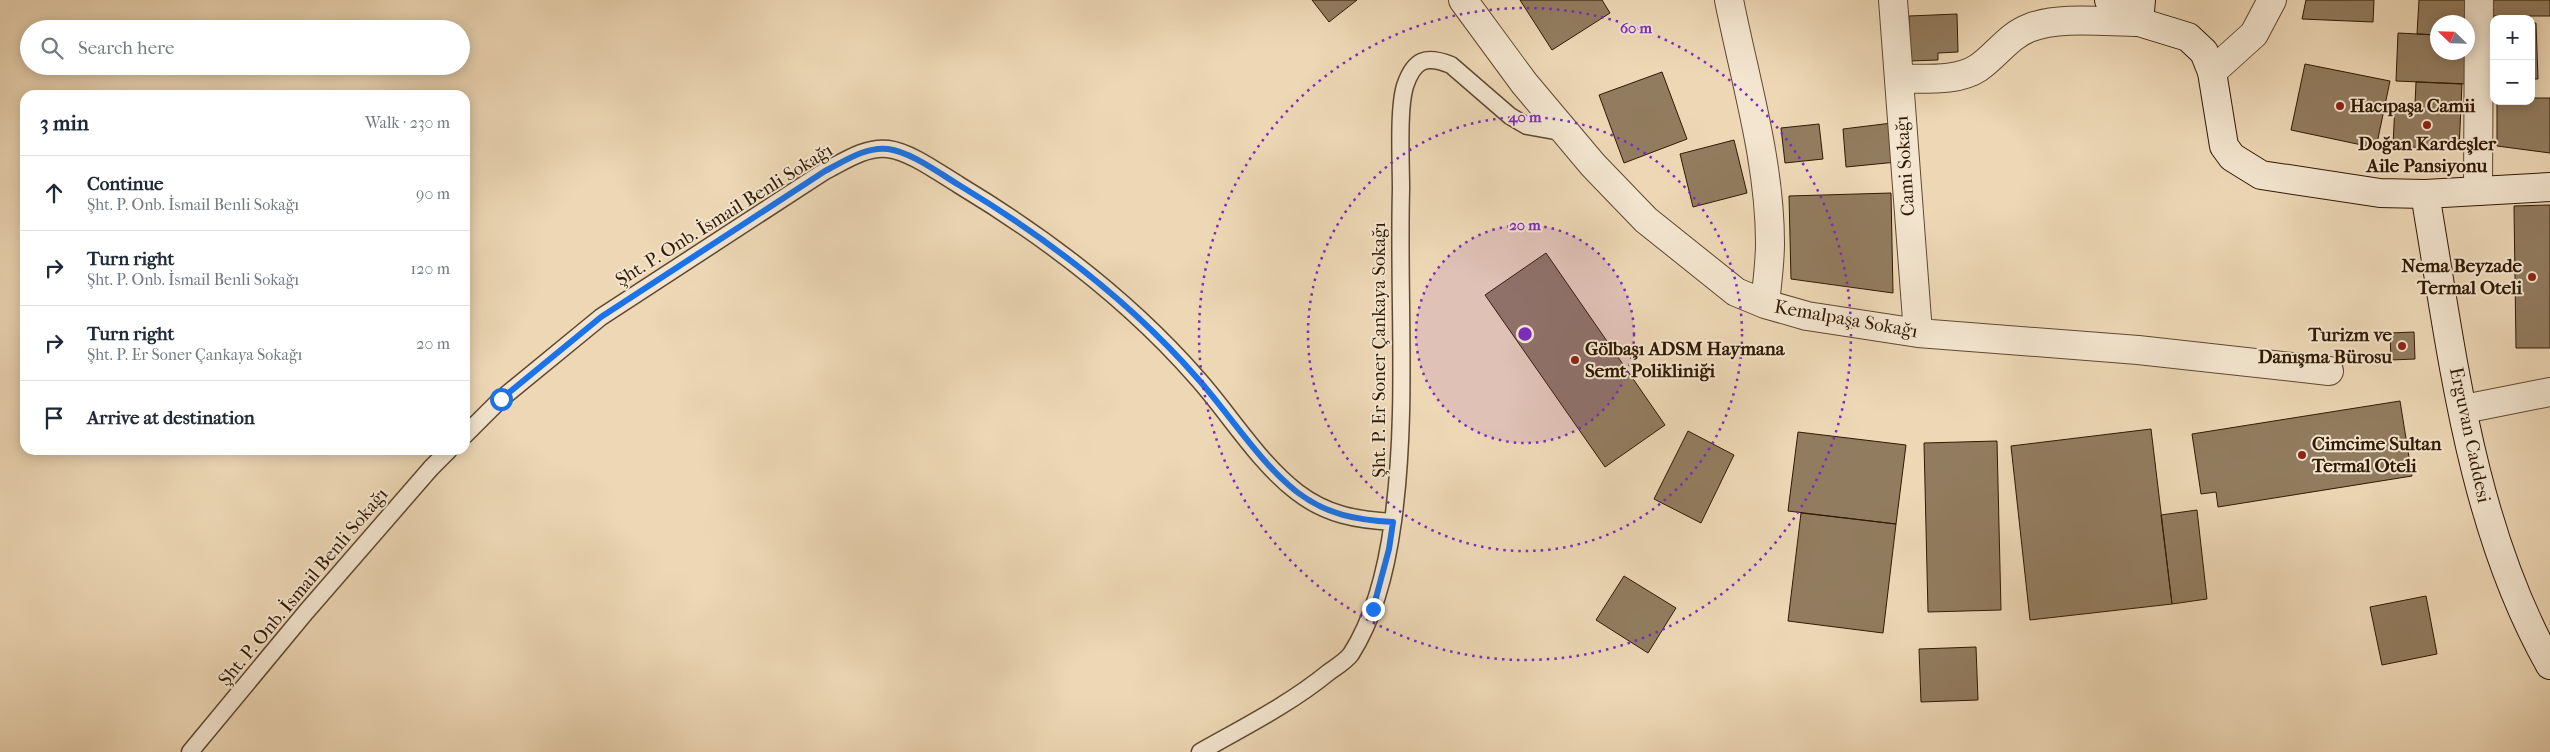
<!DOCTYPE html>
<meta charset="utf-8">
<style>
:root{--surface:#fff;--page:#f6f6f7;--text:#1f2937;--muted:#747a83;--line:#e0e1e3}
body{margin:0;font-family:"IM FELL French Canon",serif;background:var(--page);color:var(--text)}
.controls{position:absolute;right:15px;top:15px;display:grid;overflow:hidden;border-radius:10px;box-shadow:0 2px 12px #0003}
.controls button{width:45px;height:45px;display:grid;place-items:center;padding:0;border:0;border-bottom:1px solid var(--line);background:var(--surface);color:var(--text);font:25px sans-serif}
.compass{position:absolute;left:2430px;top:15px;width:45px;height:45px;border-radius:50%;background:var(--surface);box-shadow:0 2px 12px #0003;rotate:293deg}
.stop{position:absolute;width:15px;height:15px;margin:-11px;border:4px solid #1a73e8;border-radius:50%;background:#fff}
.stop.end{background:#1a73e8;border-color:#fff;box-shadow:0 1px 5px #0008}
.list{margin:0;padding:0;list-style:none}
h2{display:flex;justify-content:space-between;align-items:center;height:65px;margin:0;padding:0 20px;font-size:21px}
h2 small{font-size:16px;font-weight:400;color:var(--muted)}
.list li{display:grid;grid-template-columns:32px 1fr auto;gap:15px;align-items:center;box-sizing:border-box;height:75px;padding:0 20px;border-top:1px solid var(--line)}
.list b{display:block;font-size:19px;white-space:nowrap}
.list p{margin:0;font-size:16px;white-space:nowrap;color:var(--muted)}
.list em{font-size:16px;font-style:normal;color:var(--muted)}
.icon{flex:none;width:28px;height:28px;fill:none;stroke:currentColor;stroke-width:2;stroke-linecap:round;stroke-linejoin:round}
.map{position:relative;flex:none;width:2550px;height:752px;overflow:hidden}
.search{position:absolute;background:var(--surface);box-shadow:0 2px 12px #0003;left:20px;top:20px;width:450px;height:55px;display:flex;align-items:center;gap:12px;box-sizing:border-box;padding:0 18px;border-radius:28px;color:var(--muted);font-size:19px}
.panel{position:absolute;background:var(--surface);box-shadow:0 2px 12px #0003;left:20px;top:90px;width:450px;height:365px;border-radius:15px}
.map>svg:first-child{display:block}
.building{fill:#927c5f;stroke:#301902}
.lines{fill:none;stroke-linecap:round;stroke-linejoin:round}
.lane-casing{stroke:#5f482f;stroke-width:19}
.street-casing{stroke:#5f482f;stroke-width:30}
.secondary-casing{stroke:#301902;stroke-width:30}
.lane{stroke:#f3e5cf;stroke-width:16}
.street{stroke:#f3e5cf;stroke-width:28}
.secondary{stroke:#f3e5cf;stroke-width:28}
.route{stroke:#1a73e8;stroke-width:6}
.ring{fill:none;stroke:#7b2cbf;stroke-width:2.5;stroke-dasharray:2.5 5}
.poi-dot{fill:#8f2418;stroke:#f3e5cf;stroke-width:2}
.labels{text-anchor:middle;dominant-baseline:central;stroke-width:4;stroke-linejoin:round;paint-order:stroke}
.poi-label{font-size:19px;font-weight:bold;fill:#301902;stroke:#f3e5cf;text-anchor:start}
.street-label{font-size:19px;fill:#301902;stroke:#f3e5cf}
.centre{fill:#7b2cbf;stroke:#f3e5cf;stroke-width:2.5}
.ring-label{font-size:15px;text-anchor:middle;font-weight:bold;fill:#7b2cbf;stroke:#f3e5cf;stroke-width:4;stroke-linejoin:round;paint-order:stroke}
</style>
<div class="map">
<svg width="2550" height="752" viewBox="0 0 2550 752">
<rect width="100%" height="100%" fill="#edd7b5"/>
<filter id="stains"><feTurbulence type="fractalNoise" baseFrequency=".004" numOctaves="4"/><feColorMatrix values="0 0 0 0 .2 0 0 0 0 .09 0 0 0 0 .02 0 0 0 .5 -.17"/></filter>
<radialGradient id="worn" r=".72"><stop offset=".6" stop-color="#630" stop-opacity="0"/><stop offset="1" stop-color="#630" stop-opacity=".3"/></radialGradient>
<path class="building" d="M1312,0h45l-28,22z
M1520,0h82l8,13 -58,37z
M2306,0h68l-1,22 -71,-3z
M2419,0h54l-5,22h-30v13l-21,-1z
M2485,0h65v16h-65z
M1957,14l1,38 -20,1v7l-28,1 -1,-45z
M2531,23h5l2,56h-7z
M2494,24v57h-5l-2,-56z
M2398,33l40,2v17h30l1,32 -73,-3z
M2305,64l85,17 -14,67 -85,-18z
M1662,72l25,67 -63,24 -25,-68z
M2416,82l46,2 -3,66 -66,-4 2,-43 20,1z
M2531,98h19v55l-53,-7v-45h34z
M1892,123l5,39 -51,5 -3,-38z
M1819,124l4,35 -38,4 -4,-35z
M1734,140l13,53 -54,14 -13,-53z
M1891,193l2,100 -102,-14 -2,-83z
M2550,205v143h-34l-2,-142z
M1546,253l119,172 -60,42 -120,-172z
M2414,332l1,27 -24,1 -1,-27z
M2400,401l12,75 -194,31 -2,-15 -15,2 -9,-60z
M2151,429l21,175 -142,16 -19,-174z
M1688,431l46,24 -33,68 -47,-24z
M1798,432l108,13 -10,79 -108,-13z
M1997,441l4,169 -73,2 -4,-169z
M2197,510l10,89 -35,5 -11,-89z
M1801,513l95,11 -13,109 -95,-12z
M1624,576l52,32 -28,45 -52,-33z
M2426,596l11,58 -55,11 -12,-58z
M1976,647l2,53 -57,2 -2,-53z"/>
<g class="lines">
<defs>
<path id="lane" d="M465,435l36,-36 100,-82 224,-146c18,-9 41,-25 63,-22 23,3 51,24 71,36 88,53 171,116 239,194 32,36 61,84 99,113 30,23 60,28 96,30
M190,752l116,-140 125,-144 18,-18
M1200,752c44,-25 90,-48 129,-80 7,-5 17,-11 22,-18 25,-39 36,-88 42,-133 15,-110 5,-221 8,-332 0,-26 -3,-80 4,-103 9,-27 21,-31 46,-21l59,51 17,10 39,7"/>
<path id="street" d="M1463,0l61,83 69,82 53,55 90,72 29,12 42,12 111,17 220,17 191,21
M1729,0c16,80 41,162 41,243 0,20 -3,41 -5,61
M1893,0l25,333
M2212,72l42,-38 18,-34
M1899,79c24,-1 58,3 79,-11 18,-12 30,-32 51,-40 30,-12 77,-6 110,-6
M2478,191l1,-191
M2464,409l86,-17"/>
<path id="secondary" d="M2109,0l30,22
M2141,0l-2,22 49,15 16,15 8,20 12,74 8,11 29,18 119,18 45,1 125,-7
M2425,194c27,157 45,330 125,471"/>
</defs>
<use href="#lane" class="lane-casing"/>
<use href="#street" class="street-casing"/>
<use href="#secondary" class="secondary-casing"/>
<use href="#lane" class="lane"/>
<use href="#street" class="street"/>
<use href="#secondary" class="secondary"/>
</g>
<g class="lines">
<path class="route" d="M501,399l100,-82 224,-146c18,-9 41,-25 63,-22 23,3 51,24 71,36 88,53 171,116 239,194 32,36 62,84 99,113 30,23 60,28 96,30l-4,27 -16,60"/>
</g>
<circle cx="1525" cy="334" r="109" fill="#7b2cbf" fill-opacity=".12"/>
<g class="ring">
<circle cx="1525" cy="334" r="109"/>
<circle cx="1525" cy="334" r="217"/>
<circle cx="1525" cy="334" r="326"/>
</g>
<g class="poi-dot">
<circle cx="2340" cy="106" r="5"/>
<circle cx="2427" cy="125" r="5"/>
<circle cx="2532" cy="277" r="5"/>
<circle cx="2402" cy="346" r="5"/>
<circle cx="1575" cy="360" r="5"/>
<circle cx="2302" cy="455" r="5"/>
</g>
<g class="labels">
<g class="poi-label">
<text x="2350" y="106">Hacıpaşa Camii</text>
<text x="2427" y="144" text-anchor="middle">Doğan Kardeşler<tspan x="2427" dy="22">Aile Pansiyonu</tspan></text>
<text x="2522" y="266" text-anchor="end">Nema Beyzade<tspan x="2522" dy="22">Termal Oteli</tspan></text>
<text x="2392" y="335" text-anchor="end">Turizm ve<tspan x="2392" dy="22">Danışma Bürosu</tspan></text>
<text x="1585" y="349">Gölbaşı ADSM Haymana<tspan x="1585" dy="22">Semt Polikliniği</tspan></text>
<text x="2312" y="444">Cimcime Sultan<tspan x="2312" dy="22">Termal Oteli</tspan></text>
</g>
<g class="street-label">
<text transform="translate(1905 166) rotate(-94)">Cami Sokağı</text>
<text transform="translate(724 215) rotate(-32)">Şht. P. Onb. İsmail Benli Sokağı</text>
<text transform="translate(1846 319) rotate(10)">Kemalpaşa Sokağı</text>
<text transform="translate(1379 350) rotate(-90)">Şht. P. Er Soner Çankaya Sokağı</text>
<text transform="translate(2470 435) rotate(78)">Erguvan Caddesi</text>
<text transform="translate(303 587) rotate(-50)">Şht. P. Onb. İsmail Benli Sokağı</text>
</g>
</g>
<circle cx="1525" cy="334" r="8" class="centre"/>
<g class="ring-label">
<text x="1636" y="33">60 m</text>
<text x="1525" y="122">40 m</text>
<text x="1525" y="230">20 m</text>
</g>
<rect width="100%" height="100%" filter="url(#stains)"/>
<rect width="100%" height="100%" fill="url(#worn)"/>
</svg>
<div class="controls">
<button>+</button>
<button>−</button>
</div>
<svg class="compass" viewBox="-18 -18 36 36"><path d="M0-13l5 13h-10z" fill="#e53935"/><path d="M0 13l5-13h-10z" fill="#747a83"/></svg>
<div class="stop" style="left:501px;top:399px"></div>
<div class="stop end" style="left:1373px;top:609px"></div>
<div class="search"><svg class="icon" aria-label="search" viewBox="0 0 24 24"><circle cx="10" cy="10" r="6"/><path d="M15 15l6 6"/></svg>Search here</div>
<section class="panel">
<h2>3 min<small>Walk · 230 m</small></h2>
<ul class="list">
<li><svg class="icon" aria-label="ahead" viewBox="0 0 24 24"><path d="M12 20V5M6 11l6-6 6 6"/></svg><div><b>Continue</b><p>Şht. P. Onb. İsmail Benli Sokağı</p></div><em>90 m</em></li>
<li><svg class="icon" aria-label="right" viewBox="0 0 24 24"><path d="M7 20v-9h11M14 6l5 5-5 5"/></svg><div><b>Turn right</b><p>Şht. P. Onb. İsmail Benli Sokağı</p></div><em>120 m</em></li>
<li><svg class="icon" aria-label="right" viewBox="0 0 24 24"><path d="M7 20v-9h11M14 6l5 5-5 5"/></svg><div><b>Turn right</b><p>Şht. P. Er Soner Çankaya Sokağı</p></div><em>20 m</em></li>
<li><svg class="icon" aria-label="arrive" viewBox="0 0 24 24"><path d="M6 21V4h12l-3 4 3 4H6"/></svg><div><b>Arrive at destination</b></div></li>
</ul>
</section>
</div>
